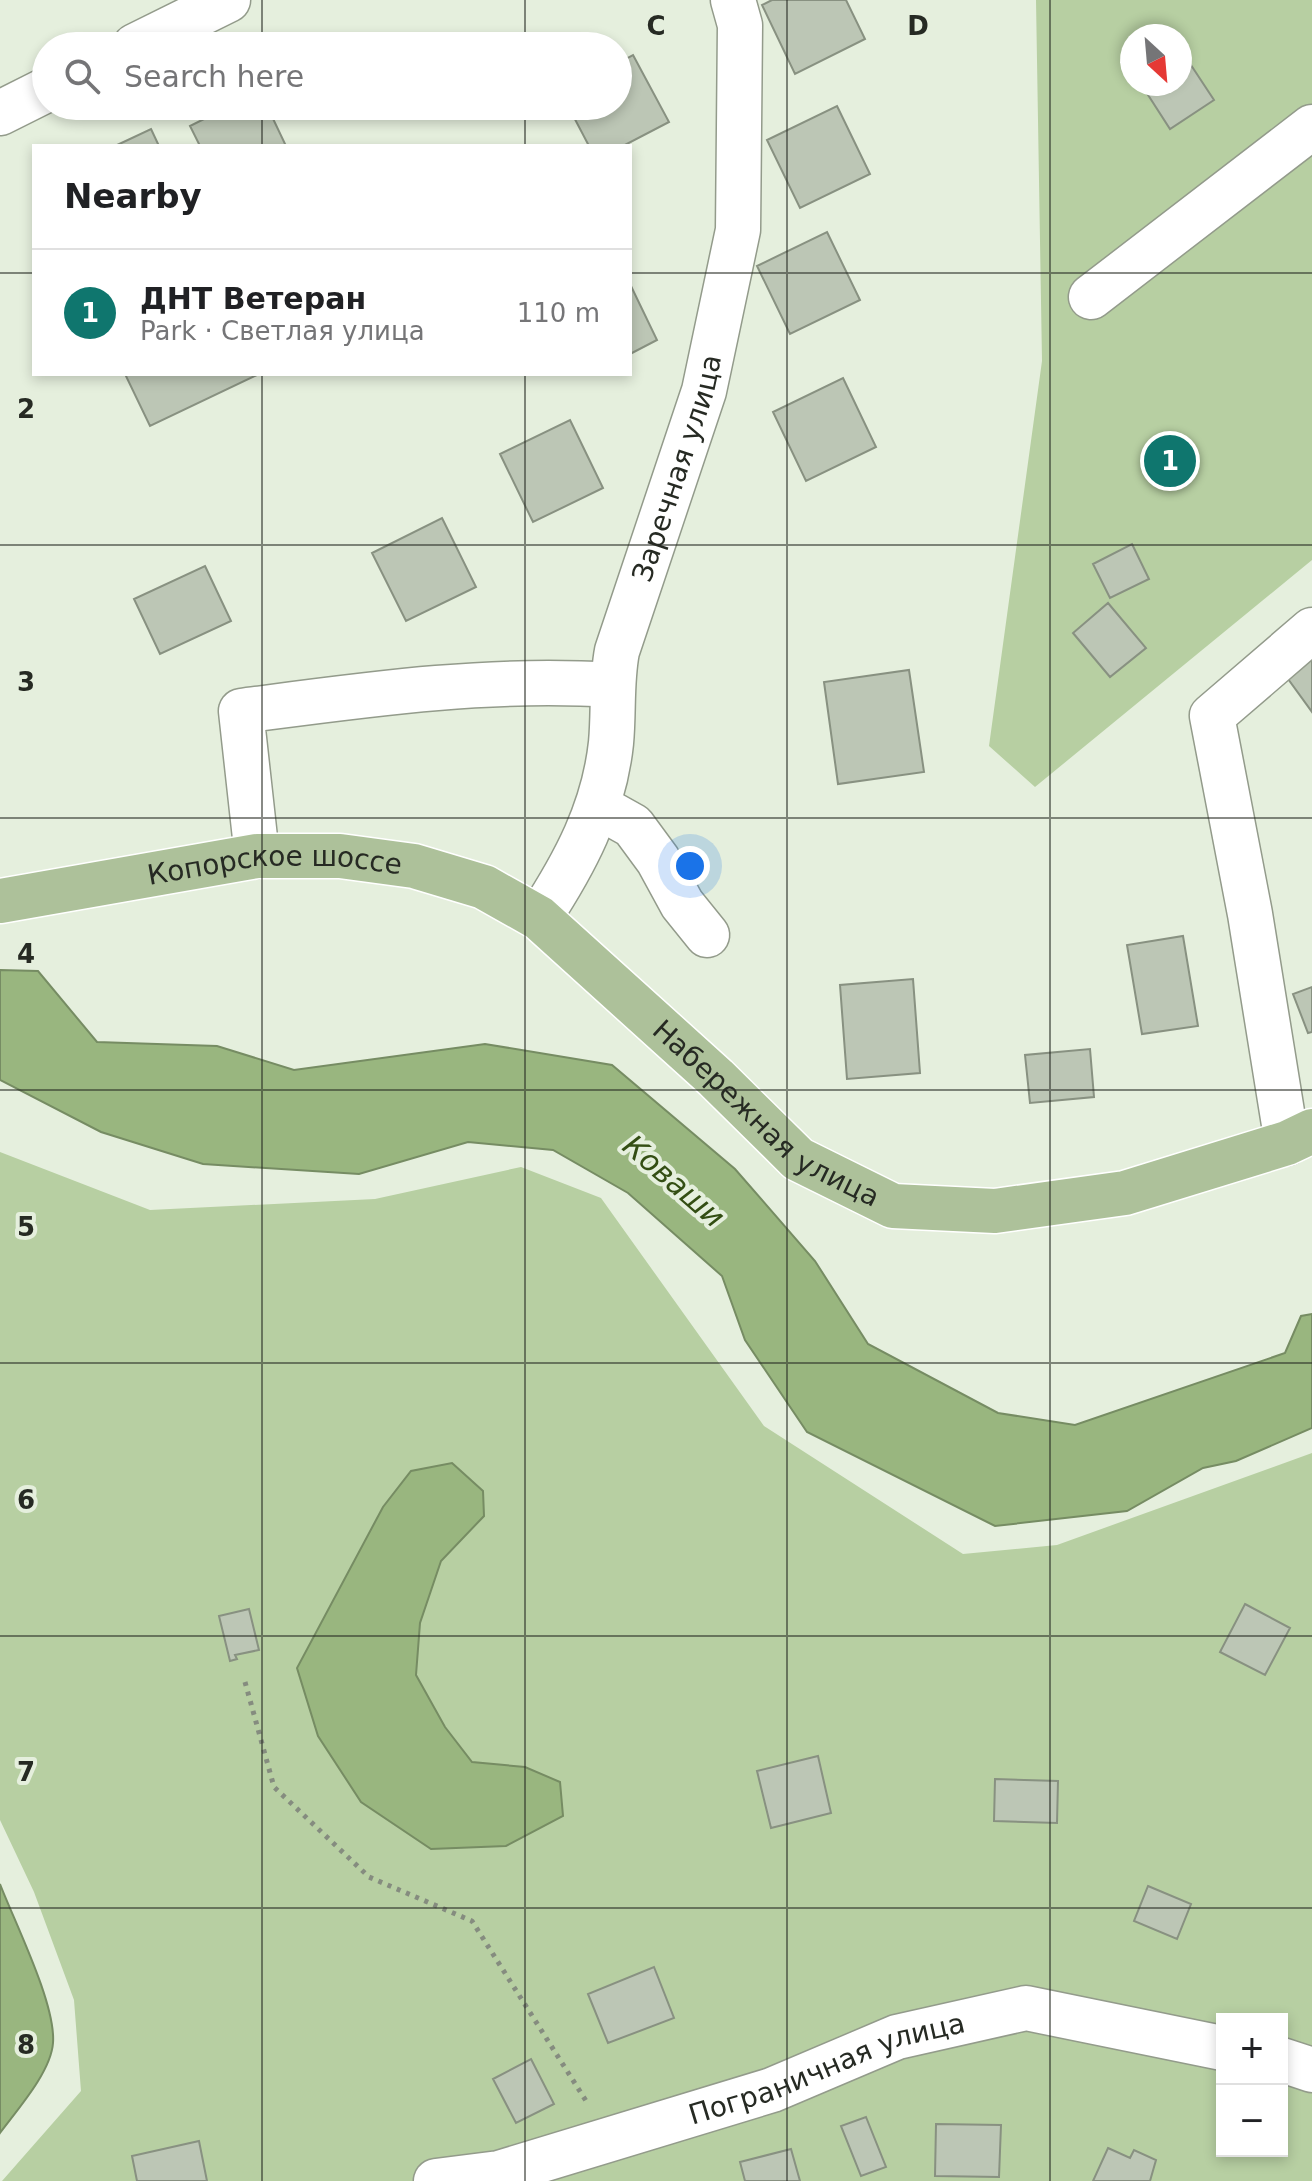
<!DOCTYPE html>
<meta charset="utf-8">
<style>
:root{--surface:#fff;--page:#f2f2f2;--text:#202124;--muted:#757577;--line:#e0e0e0;--accent:#0f766e}
body{margin:0;font-family:"DejaVu Sans",sans-serif;background:var(--page);color:var(--text)}
.controls{position:absolute;right:24px;bottom:24px;display:grid;overflow:hidden;border-radius:0px;box-shadow:0 4px 12px #0003}
.controls button{width:72px;height:72px;display:grid;place-items:center;padding:0;border:0;border-bottom:2px solid var(--line);background:var(--surface);color:var(--text);font:40px sans-serif}
.compass{position:absolute;left:1120px;top:24px;width:72px;height:72px;border-radius:50%;background:var(--surface);box-shadow:0 4px 12px #0003;rotate:154deg}
.you{position:absolute;left:690px;top:866px;width:28px;height:28px;margin:-20px;border:6px solid #fff;border-radius:50%;background:#1a73e8;box-shadow:0 0 0 12px #1a73e833}
.badge{display:grid;place-items:center;width:52px;height:52px;border-radius:50%;background:var(--accent);color:#fff;font-size:26px;font-weight:700}
.pin{position:absolute;translate:-50% -50%;border:4px solid #fff;box-shadow:0 2px 8px #0006}
.list{margin:0;padding:0;list-style:none}
h2{display:flex;justify-content:space-between;align-items:center;height:104px;margin:0;padding:0 32px;font-size:34px}
h2 small{font-size:26px;font-weight:400;color:var(--muted)}
.list li{display:grid;grid-template-columns:52px 1fr auto;gap:24px;align-items:center;box-sizing:border-box;height:128px;padding:0 32px;border-top:2px solid var(--line)}
.list b{display:block;font-size:30px;white-space:nowrap}
.list p{margin:0;font-size:26px;white-space:nowrap;color:var(--muted)}
.list em{font-size:26px;font-style:normal;color:var(--muted)}
.icon{flex:none;width:44px;height:44px;fill:none;stroke:currentColor;stroke-width:2;stroke-linecap:round;stroke-linejoin:round}
.map{position:relative;flex:none;width:1312px;height:2181px;overflow:hidden}
.search{position:absolute;background:var(--surface);box-shadow:0 4px 12px #0003;left:32px;top:32px;width:600px;height:88px;display:flex;align-items:center;gap:20px;box-sizing:border-box;padding:0 28px;border-radius:44px;color:var(--muted);font-size:30px}
.panel{position:absolute;background:var(--surface);box-shadow:0 4px 12px #0003;left:32px;top:144px;width:600px;height:232px;border-radius:0px}
.map>svg:first-child{display:block}
.green{fill:#b7cfa2;fill-rule:evenodd}
.water{fill:#99b67f;stroke:#768c63;stroke-width:2}
.building{fill:#bcc6b5;stroke:#889181;stroke-width:2}
.lines{fill:none;stroke-linecap:round;stroke-linejoin:round}
.minor-casing{stroke:#939b8b;stroke-width:47}
.major-casing{stroke:#fff;stroke-width:47}
.path{stroke:#858c7f;stroke-width:5;stroke-dasharray:4 6;stroke-linecap:butt}
.minor{stroke:#fff;stroke-width:44}
.major{stroke:#adc19a;stroke-width:44}
.grid{fill:none;stroke:#262a23;stroke-width:2;stroke-opacity:0.55}
.labels{text-anchor:middle;dominant-baseline:central;stroke-width:8;stroke-linejoin:round;paint-order:stroke}
.street-label{font-size:28px;fill:#262a23;stroke:#e5efdd}
.water-label{font-size:30px;font-style:italic;fill:#334e13;stroke:#e5efdd}
.grid-label{font-size:26px;text-anchor:middle;font-weight:bold;fill:#262a23;stroke:#e5efdd;stroke-width:8;stroke-linejoin:round;paint-order:stroke}
</style>
<div class="map">
<svg width="1312" height="2181" viewBox="0 0 1312 2181">
<rect width="100%" height="100%" fill="#e5efdd"/>
<path class="green" d="M1036,0h276v560l-277,227 -46,-41 53,-385zM1132,36h48v48h-48z
M0,1152l150,58 225,-11 146,-32 80,31 163,228 199,128 94,-9 255,-92v728h-1310l79,-90 -7,-91 -40,-108 -34,-72zM1222,2019h60v132h-60z"/>
<path class="water" d="M0,970l38,1 59,71 120,4 77,24 191,-26 127,21 123,104 80,92 53,83 130,69 77,12 210,-72 16,-37 11,-2v114l-76,33 -33,7 -76,43 -132,15 -188,-94 -62,-92 -23,-64 -94,-83 -75,-43 -85,-8 -109,32 -156,-10 -102,-32 -101,-52z
M452,1463l31,28 1,25 -43,45 -21,62 -4,52 29,52 27,35 53,5 35,15 3,34 -57,30 -75,3 -70,-47 -43,-66 -21,-68 86,-161 28,-36z
M0,1884c15,39 56,120 53,159 -2,29 -36,67 -53,90z"/>
<path class="building" d="M772,0h74l19,39 -70,35 -33,-69z
M633,55l36,67 -46,24h-34l-21,-40h50v-43z
M1185,56l29,44 -44,29 -29,-45h39v-25z
M230,106h37l19,40h-86l-10,-20z
M837,106l33,68 -70,34 -33,-68z
M151,129l8,17h-44z
M827,232l33,68 -70,34 -33,-68z
M630,284l27,56 -27,14z
M125,374h134l-109,52z
M843,378l33,69 -70,34 -33,-69z
M570,420l33,68 -70,34 -33,-68z
M442,518l34,69 -70,34 -34,-68z
M1132,544l17,35 -39,19 -17,-34z
M205,566l26,55 -71,33 -26,-55z
M1108,603l38,45 -36,29 -37,-44z
M1312,652v60l-29,-40z
M909,670l15,102 -86,12 -14,-102z
M1183,936l15,90 -56,8 -15,-89z
M913,979l7,94 -73,6 -7,-94z
M1312,987v45l-4,1 -15,-39z
M1090,1049l4,48 -64,6 -5,-48z
M1245,1604l45,24 -25,47 -45,-23z
M249,1609l10,41 -24,5 2,4 -7,2 -11,-45z
M818,1756l13,57 -60,15 -14,-57z
M995,1779l63,2 -1,42 -63,-2z
M1148,1886l43,18 -14,35 -43,-18z
M654,1967l20,51 -66,25 -20,-49z
M531,2059l23,45 -38,19 -23,-44z
M866,2117l20,50 -25,9 -20,-50z
M936,2124l65,1 -2,52 -64,-1z
M199,2141l8,40h-70l-5,-25z
M1108,2148l22,10 4,-8 22,10 -6,21h-57z
M791,2149l9,32h-55l-5,-19z"/>
<g class="lines">
<defs>
<g id="minor">
<path d="M135,46l93,-46"/>
<path d="M0,113l46,-23"/>
<path d="M1091,297l221,-170"/>
<path d="M599,807l34,19 25,34 24,44 25,31"/>
<path d="M257,856l-16,-145c122,-16 246,-34 370,-26"/>
<path id="s1" d="M539,918c36,-55 65,-109 72,-175 3,-32 0,-61 6,-92l87,-260 34,-161 2,-205 -7,-25"/>
<path d="M1287,1143l-37,-229 -38,-198 100,-86"/>
<path d="M1282,2060l30,10"/>
<path id="s2" d="M436,2181l63,-8 273,-83 125,-53 129,-29 196,40"/>
</g>
<g id="major">
<path id="s3" d="M0,901l257,-45h83l74,10 70,21 55,31 177,160 82,81 95,47 102,5 130,-18 162,-50 25,-12"/>
</g>
</defs>
<use href="#minor" class="minor-casing"/>
<use href="#major" class="major-casing"/>
<path class="path" d="M245,1682l29,105 95,90 103,44 116,183"/>
<use href="#minor" class="minor"/>
<use href="#major" class="major"/>
</g>
<path class="grid" d="M262,0v46M525,0v46M787,0v2181M1050,0v2181M262,106v40M525,106v40M0,273h34M630,273h682M262,374v1807M525,374v1807M0,545h1312M0,818h1312M0,1090h1312M0,1363h1312M0,1636h1312M0,1908h1312"/>
<g class="labels">
<g class="street-label">
<text stroke="none"><textPath href="#s1" startOffset="476">Заречная улица</textPath></text>
<text stroke="none"><textPath href="#s3" startOffset="278">Копорское шоссе</textPath></text>
<text stroke="none"><textPath href="#s3" startOffset="856">Набережная улица</textPath></text>
<text stroke="none"><textPath href="#s2" startOffset="408">Пограничная улица</textPath></text>
</g>
<g class="water-label">
<text transform="translate(674 1181) rotate(41)">Коваши</text>
</g>
</g>
<g class="grid-label">
<text x="656" y="35">C</text>
<text x="918" y="35">D</text>
<text x="26" y="418">2</text>
<text x="26" y="691">3</text>
<text x="26" y="963">4</text>
<text x="26" y="1236">5</text>
<text x="26" y="1509">6</text>
<text x="26" y="1781">7</text>
<text x="26" y="2054">8</text>
</g>
</svg>
<div class="controls">
<button>+</button>
<button>−</button>
</div>
<svg class="compass" viewBox="-18 -18 36 36"><path d="M0-13l5 13h-10z" fill="#e53935"/><path d="M0 13l5-13h-10z" fill="#757577"/></svg>
<div class="you"></div>
<div class="pin badge" style="left:1170px;top:461px">1</div>
<div class="search"><svg class="icon" aria-label="search" viewBox="0 0 24 24"><circle cx="10" cy="10" r="6"/><path d="M15 15l6 6"/></svg>Search here</div>
<section class="panel">
<h2>Nearby<small></small></h2>
<ul class="list">
<li><span class="badge">1</span><div><b>ДНТ Ветеран</b><p>Park · Светлая улица</p></div><em>110 m</em></li>
</ul>
</section>
</div>
